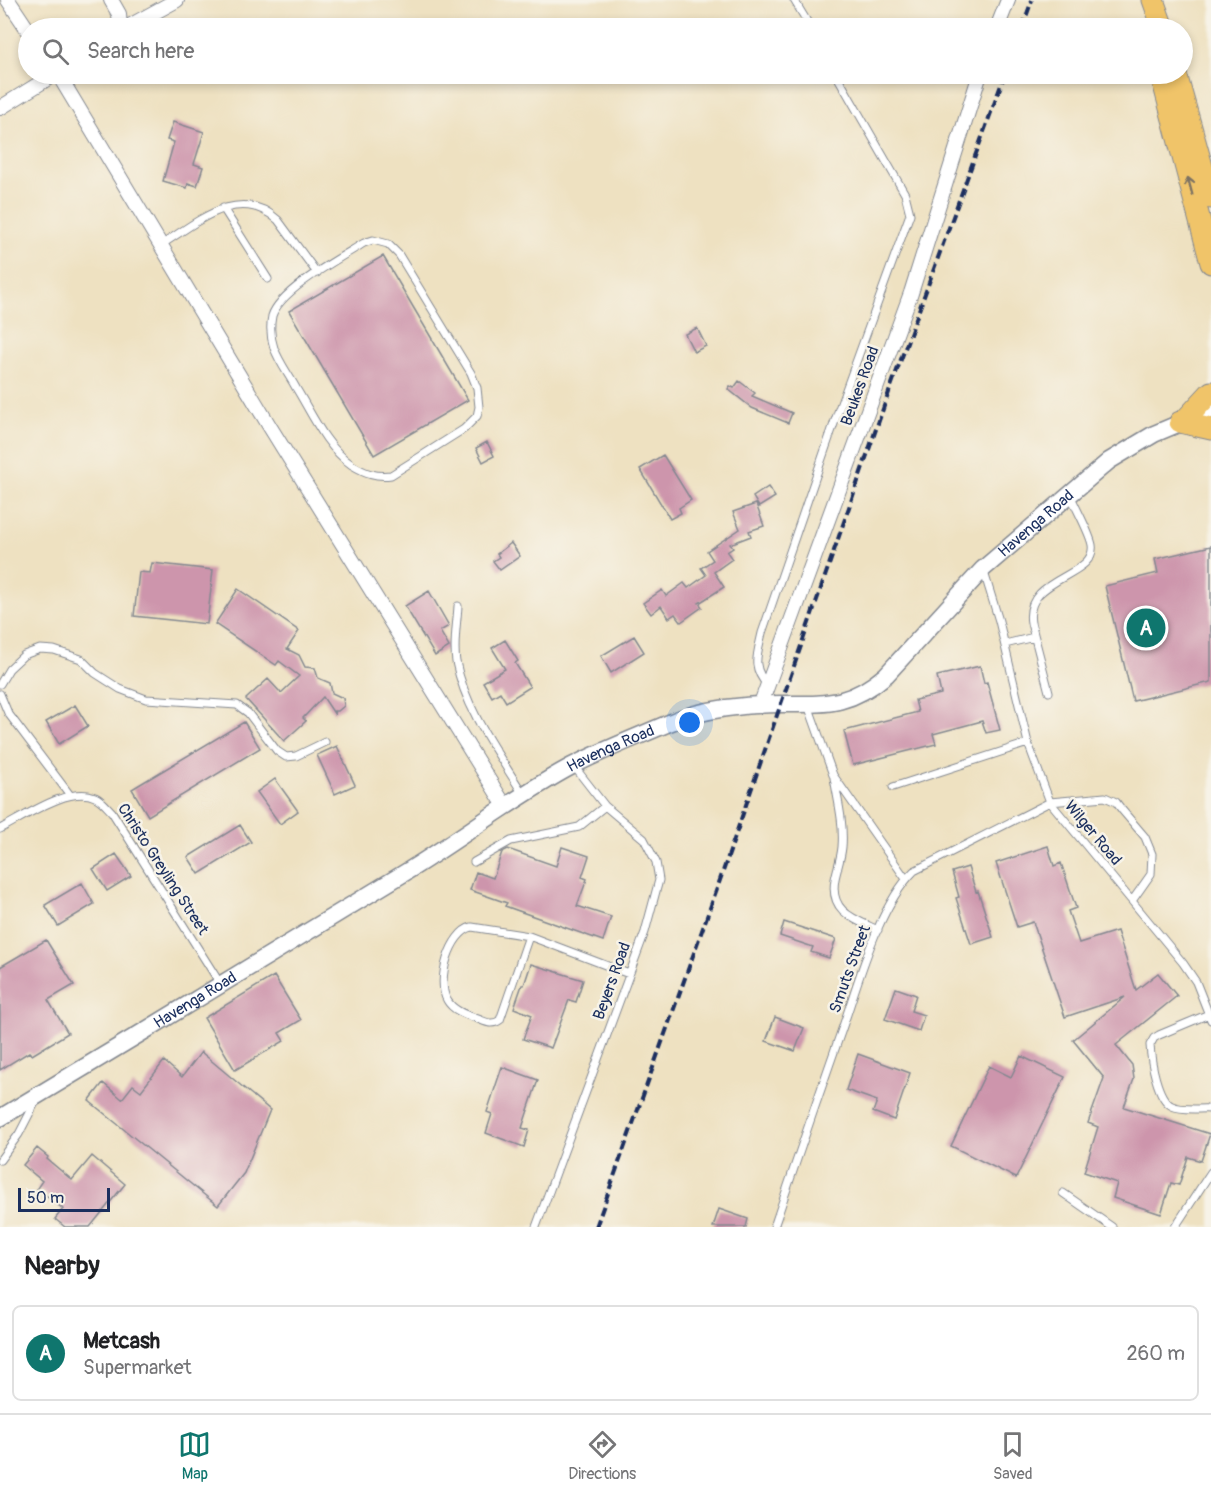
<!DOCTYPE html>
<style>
:root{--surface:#fff;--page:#f2f2f2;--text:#202124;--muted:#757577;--line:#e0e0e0;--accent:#0f766e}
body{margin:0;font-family:Pangolin,sans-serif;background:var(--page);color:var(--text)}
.scale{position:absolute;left:18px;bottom:15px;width:92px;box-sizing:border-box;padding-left:6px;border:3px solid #1b2f5e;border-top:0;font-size:16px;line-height:21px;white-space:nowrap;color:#1b2f5e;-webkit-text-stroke:4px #f7f3e8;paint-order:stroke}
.you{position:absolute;left:690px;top:723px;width:21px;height:21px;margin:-15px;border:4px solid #fff;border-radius:50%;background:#1a73e8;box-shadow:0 0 0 9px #1a73e833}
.badge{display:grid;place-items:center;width:39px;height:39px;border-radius:50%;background:var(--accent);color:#fff;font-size:20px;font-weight:700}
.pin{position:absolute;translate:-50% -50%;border:3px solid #fff;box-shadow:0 2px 6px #0006}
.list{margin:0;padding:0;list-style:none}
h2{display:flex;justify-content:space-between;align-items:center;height:78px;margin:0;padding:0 24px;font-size:26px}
h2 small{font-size:20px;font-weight:400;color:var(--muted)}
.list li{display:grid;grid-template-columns:39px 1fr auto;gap:18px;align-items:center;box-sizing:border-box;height:96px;margin:0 12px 12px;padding:0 12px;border:2px solid var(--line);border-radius:9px}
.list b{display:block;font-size:22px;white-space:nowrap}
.list p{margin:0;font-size:20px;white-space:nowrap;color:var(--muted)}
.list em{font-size:20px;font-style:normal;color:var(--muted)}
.icon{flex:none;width:33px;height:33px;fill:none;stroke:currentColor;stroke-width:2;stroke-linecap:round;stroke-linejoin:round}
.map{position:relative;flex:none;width:1211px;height:1227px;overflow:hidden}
.search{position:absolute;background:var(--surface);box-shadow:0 3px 9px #0003;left:18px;right:18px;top:18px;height:66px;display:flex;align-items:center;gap:15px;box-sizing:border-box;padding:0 21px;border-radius:33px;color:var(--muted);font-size:22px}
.sheet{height:186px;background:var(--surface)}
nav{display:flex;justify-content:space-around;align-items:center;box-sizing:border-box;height:84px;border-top:2px solid var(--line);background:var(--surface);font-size:16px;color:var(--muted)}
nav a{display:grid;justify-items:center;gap:3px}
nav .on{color:var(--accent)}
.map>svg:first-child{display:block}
.building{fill:#cd95ac}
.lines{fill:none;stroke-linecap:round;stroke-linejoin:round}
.service-casing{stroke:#848890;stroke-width:9}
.minor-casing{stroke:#848890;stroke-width:16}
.tertiary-casing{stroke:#848890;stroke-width:19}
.trunk-casing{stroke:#848890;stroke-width:23}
.service{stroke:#fff;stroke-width:7}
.minor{stroke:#fff;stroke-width:14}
.tertiary{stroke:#fff;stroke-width:16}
.trunk{stroke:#f0c469;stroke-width:21}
.rail{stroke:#1b2f5e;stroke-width:4;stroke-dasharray:9 4.5;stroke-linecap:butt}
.oneway{stroke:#7b7263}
.labels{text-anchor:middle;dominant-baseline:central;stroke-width:5;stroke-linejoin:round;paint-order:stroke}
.street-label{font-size:16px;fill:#1b2f5e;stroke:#f7f3e8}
</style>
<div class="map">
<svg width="1211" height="1227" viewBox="0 0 1211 1227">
<rect width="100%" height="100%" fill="#f7f3e8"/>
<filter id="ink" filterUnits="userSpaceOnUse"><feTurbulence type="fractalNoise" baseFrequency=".0167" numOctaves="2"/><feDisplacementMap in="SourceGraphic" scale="12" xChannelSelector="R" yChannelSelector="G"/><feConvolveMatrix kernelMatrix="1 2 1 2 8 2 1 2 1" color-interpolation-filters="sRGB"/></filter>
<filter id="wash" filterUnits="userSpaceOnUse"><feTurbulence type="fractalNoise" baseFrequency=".008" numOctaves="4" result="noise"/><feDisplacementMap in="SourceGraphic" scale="24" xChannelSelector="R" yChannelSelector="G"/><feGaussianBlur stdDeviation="1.35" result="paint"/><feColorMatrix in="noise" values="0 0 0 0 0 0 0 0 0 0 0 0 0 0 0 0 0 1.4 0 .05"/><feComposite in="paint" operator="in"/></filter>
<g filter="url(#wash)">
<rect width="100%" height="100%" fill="#eee1c1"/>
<g id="blocks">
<path class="building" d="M173,122l31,10 -10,32 9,3 -6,19 -9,-3 -1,5 -24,-7 11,-39 -7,-2z
M383,256l85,144 -94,55 -85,-144z
M697,328l9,18 -12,6 -9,-18z
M739,381l16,12 -3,3 40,17 -4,10 -36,-15 -24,-19 2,-3 4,2z
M487,442l7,14 -11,6 -7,-14z
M663,455l28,45 -12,8 2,5 -11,6 -30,-50z
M768,487l7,10 -16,10 -6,-10z
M756,504l8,22 -15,5 2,5 -21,8 3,4 -6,4 5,7 -18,13 10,15 -25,16 3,4 -21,15 -6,-8 -6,4 -8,-12 -10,8 -8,-11 19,-13 4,6 18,-13 4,5 18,-13 -5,-7 12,-8 -6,-9 33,-22 -7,-17z
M511,543l9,13 -20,14 -7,-9 6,-4 -2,-3z
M1211,546v136l-78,19 -28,-115 53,-13 -3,-14z
M152,563l61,7 -6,54 -73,-8 5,-44 11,1z
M238,589l61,42 -12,18 12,6 6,12 10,1 3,10 12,5 2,10 11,5 1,8 -6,5h-4l1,4 -12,-18 -20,21 3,3 -22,20 -38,-42 22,-20 13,14 18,-17 -20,-15 -3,4 -61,-41z
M429,591l20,35 -9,5 9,16 -14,9 -30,-50z
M634,636l10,16 -33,21 -10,-17z
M505,640l13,21 -3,2 15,24 -24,15 -6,-10 -8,5 -9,-15 22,-13 -13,-21z
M980,666l4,17 3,-1 13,48 -14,3 -4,-12 -49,13 3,10 -83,21 -9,-34 74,-19 -3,-12 26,-6 -4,-18z
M75,705l13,21 -29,18 -13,-22z
M244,722l16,26 -112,68 -16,-27z
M337,746l18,39 -20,9 -18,-39z
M275,779l23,32 -18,13 -23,-32z
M240,825l11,17 -52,32 -11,-17z
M1048,846l6,20 7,-3 15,45 -8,3 11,32 38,-12 19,59 22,-17 19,23 -61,49 16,20 2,14 -10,28 86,27 -9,27 -13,-4 -9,28 -8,-2 -10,31 -48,-16 4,-15 -33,-11 14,-45 -10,-4 16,-45 -31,-38 52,-43 -60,20 -32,-95 -16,5 -21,-64z
M562,847l27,9 -7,21 5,2 -10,27 34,11 -8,24 -98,-35 2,-3 -37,-13 6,-18 17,6 9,-26 6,-3 48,17z
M116,854l15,22 -24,15 -14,-22z
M968,867l8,25 2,-1 15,46 -22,7 -15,-46 3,-1 -7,-25z
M82,883l12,21 -36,22 -13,-21z
M784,922l52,17 -7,19 -18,-6 2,-5 -33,-11z
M46,940l28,45 -26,15 20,33 -36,22 -3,-3 -29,18v-103z
M531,964l52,16 -7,22 -7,-2 -18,48 -28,-9 9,-24 -18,-7 8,-23h2z
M274,976l27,44 -22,13 5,8 -49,29 -31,-52z
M896,988l20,7 -5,16 13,4 -5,16 -34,-12z
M775,1017l29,11 -9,23 -29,-10z
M201,1052l69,58 -26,63 -26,33 -129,-105 14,-18 19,16 11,-14 8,6 23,-30 18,16z
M858,1054l52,19 -16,47 -21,-8 4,-11 -31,-11z
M1021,1056l44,21 -49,101 -65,-32 38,-80 22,11z
M502,1067l36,13 -16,48 7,2 -5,17 -38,-14 6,-19 -5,-2z
M37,1148l11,9 -1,2 25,21 20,-24 33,28 -35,43h-25l-10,-8 8,-10 -26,-21 5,-7 -19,-16z
M719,1209l29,10 -2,8h-33z"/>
</g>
</g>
<g filter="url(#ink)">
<use href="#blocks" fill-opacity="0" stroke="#848890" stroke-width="1.5"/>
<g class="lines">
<defs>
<path id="service" d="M794,0l17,28
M223,208l45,71
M373,240l15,4 11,11 72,118 6,15 2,19 -2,9 -13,13 -73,46c-15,2 -26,-2 -39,-10 -26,-18 -40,-51 -56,-77 -7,-13 -17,-26 -22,-40 -3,-9 -4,-22 -2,-32 8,-26 68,-58 92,-73z
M161,245c35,-22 78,-61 117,-25l39,53
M984,572l15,49 29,122 22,59 133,161 13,19 15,38
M458,606c-1,17 -5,39 -2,56 10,49 42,91 67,132
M1005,644l29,-7
M0,684l9,-15 15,-14 16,-6 14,1 27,9 14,14 25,16 26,10 91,6 11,8 29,38 9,6 10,-1 29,-14
M768,686c-17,-19 -11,-30 -6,-53l77,-224 71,-195 -5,-20 -69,-120
M1049,692l-18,-69c-8,-47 66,-45 61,-78 -2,-12 -17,-38 -22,-51
M0,694l8,19 62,82
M808,705l25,70 73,104
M834,778c4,23 10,46 8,69 -1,11 -5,22 -7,32 -6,33 19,40 43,51
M893,787l135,-44
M0,829c24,-12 69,-44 95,-32 7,3 12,10 17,15l109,173
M474,862l37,-21 68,-14 26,-21
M529,936l-29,84c-8,6 -14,2 -22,-1 -11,-4 -25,-8 -31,-19 -11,-19 3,-68 25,-73l57,9 100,38
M1209,1014l-50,21 -5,3 -4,7c1,16 7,54 22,61 11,5 28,2 39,3
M0,1160l19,-26 17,-33
M1063,1193l49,34
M536,1227l109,-295 14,-52 -3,-18 -12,-23 -39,-33 -32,-41
M774,1227c22,-65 44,-130 67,-195 17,-48 36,-124 73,-161l136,-69 55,-5 11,5 6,8 23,27 7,17 -1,20 -19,27
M1175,1227l36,-55"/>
<path id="minor" d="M8,0l20,30
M111,0l8,14 1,14
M126,28l51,-28
M997,28l11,-28
M58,74l212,353 235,379
M0,108l55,-34
M760,706l151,-413 69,-219"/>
<g id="tertiary">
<path id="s1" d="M0,1118c136,-81 270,-164 406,-246 56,-34 108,-75 166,-106 31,-16 65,-29 97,-43 31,-14 79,-19 114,-19 44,0 67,2 103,-29l97,-106 126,-108 45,-27 57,-24"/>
</g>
<path id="trunk" d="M1153,0l10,28
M1161,74l50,189
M1176,74l35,124
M1186,419l25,-27
M1180,422l31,7"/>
</defs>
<use href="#service" class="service-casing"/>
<use href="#minor" class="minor-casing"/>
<use href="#tertiary" class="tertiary-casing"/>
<use href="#trunk" class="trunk-casing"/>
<use href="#service" class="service"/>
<use href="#minor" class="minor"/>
<use href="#tertiary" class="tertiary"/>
<use href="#trunk" class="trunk"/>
<path class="rail" d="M1022,28l10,-28
M596,1227l124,-347 164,-474 121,-332"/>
</g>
<defs><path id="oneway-shaft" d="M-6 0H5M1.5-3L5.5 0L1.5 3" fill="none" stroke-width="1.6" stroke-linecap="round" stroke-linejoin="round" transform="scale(1.5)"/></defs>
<use class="oneway" href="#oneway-shaft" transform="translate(1190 186) rotate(-105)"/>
</g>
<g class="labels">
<g class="street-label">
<text transform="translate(860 386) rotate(-70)">Beukes Road</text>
<text stroke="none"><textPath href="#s1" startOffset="1218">Havenga Road</textPath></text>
<text stroke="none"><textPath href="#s1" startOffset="714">Havenga Road</textPath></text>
<text transform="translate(1093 833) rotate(50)">Wilger Road</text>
<text transform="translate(163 869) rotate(57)">Christo Greyling Street</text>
<text transform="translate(850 969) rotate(-70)">Smuts Street</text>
<text transform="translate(612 981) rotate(-70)">Beyers Road</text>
<text stroke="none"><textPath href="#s1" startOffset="228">Havenga Road</textPath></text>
</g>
</g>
</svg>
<div class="scale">50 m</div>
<div class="you"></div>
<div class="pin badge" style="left:1146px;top:628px">A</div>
<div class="search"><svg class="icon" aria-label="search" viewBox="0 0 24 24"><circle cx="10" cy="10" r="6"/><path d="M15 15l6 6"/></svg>Search here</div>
</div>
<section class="sheet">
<h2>Nearby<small></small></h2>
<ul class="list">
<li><span class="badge">A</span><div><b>Metcash</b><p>Supermarket</p></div><em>260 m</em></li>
</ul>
</section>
<nav>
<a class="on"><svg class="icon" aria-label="map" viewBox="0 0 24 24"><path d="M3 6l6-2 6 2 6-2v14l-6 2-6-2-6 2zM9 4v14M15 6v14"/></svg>Map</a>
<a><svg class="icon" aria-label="directions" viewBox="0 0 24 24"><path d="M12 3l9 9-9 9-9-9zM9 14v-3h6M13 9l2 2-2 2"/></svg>Directions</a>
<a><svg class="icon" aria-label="saved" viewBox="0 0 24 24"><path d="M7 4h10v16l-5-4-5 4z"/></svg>Saved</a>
</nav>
